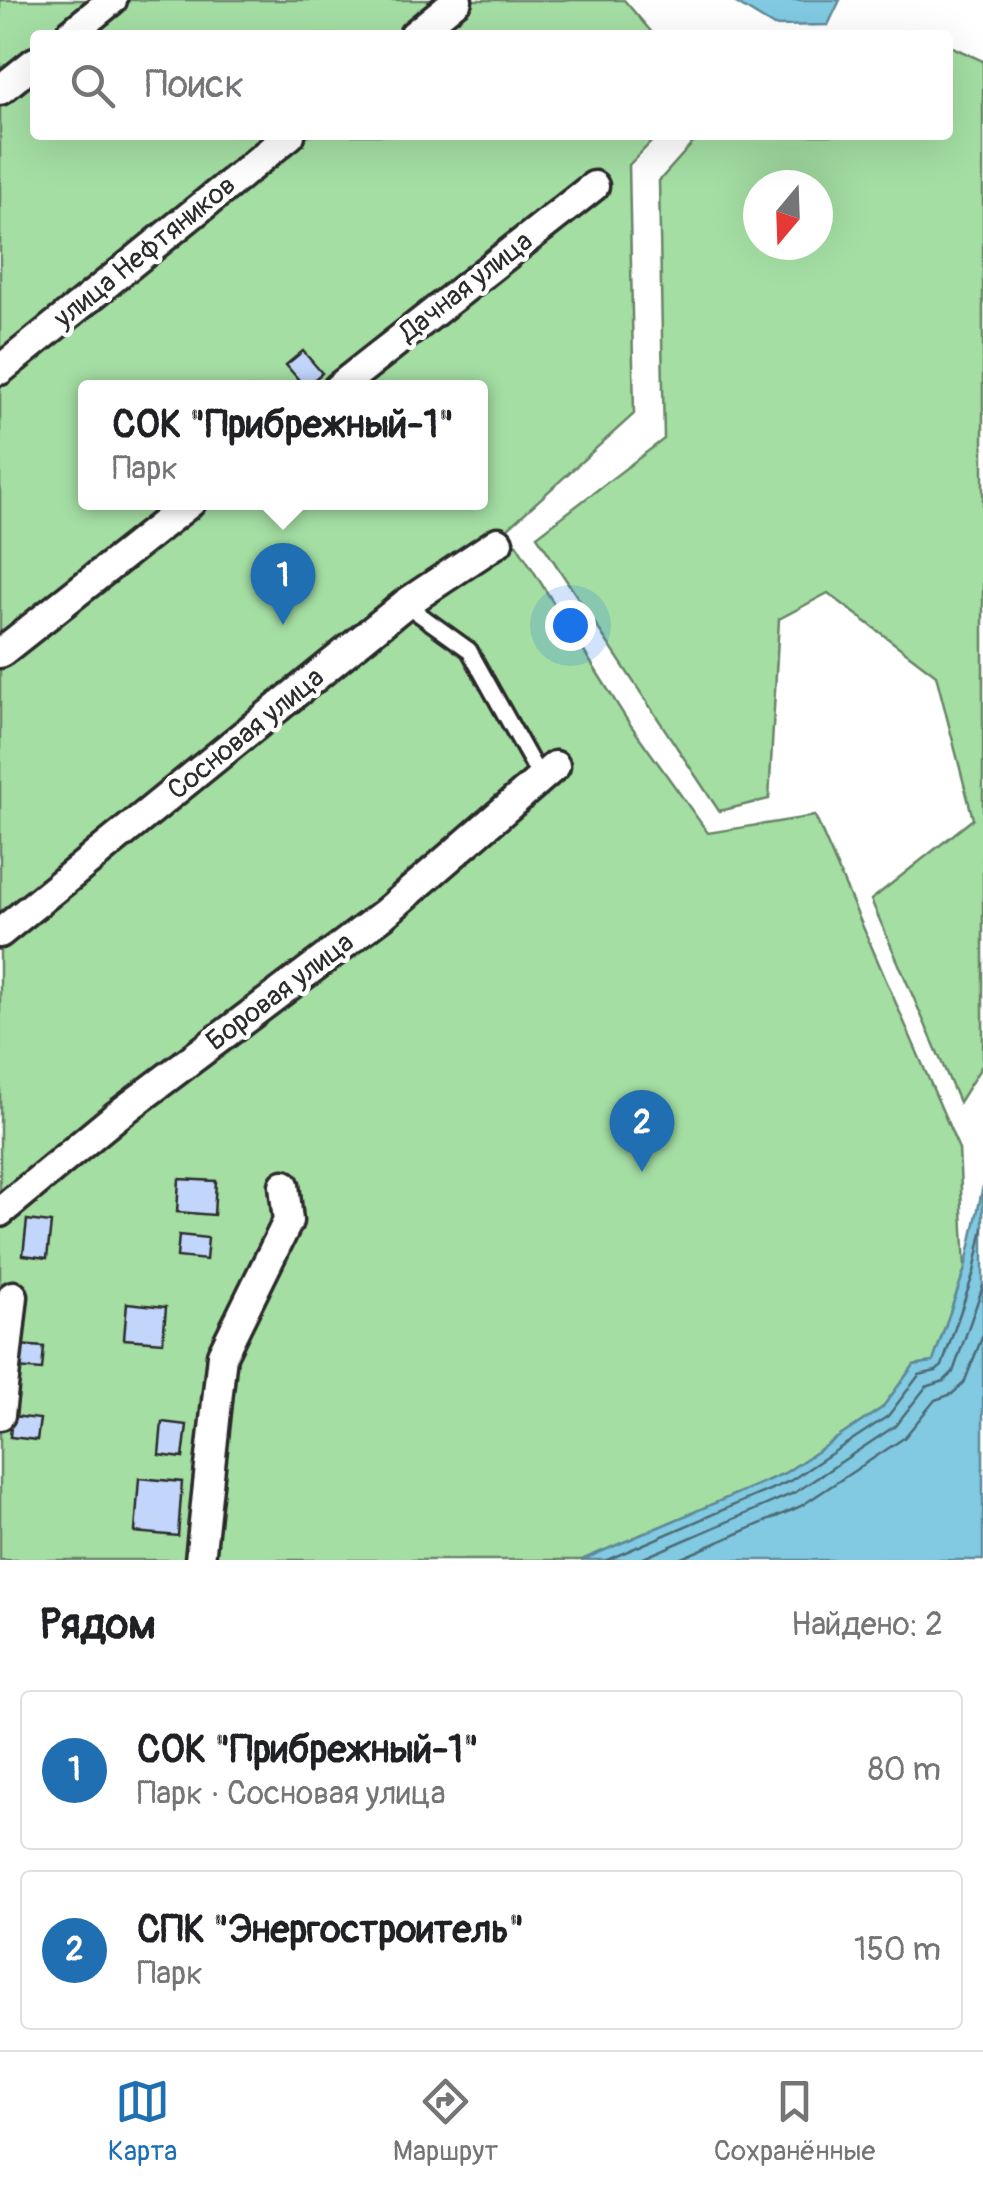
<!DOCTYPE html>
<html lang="ru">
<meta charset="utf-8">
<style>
:root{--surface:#fff;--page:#f2f2f2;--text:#202124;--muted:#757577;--line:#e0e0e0;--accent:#1f6fb2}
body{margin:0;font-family:Pangolin,sans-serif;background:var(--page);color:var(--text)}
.compass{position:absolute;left:743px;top:170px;width:90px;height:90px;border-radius:50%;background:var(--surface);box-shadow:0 10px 40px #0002;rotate:199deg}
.you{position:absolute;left:570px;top:625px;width:35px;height:35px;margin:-25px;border:8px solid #fff;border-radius:50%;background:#1a73e8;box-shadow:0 0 0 15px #1a73e833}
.badge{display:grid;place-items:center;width:65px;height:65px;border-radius:50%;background:var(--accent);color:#fff;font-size:32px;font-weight:700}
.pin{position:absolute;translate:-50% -82px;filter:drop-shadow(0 2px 5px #0008)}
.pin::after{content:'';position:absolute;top:52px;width:35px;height:30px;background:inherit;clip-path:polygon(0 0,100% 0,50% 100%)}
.popup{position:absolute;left:78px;top:380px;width:410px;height:130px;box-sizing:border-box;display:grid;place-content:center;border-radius:10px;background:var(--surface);filter:drop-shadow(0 2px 8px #0005);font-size:32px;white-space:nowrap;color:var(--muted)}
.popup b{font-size:38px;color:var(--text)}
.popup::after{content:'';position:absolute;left:50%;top:100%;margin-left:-20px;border:20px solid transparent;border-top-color:var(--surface)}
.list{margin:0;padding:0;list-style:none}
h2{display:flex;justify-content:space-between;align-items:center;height:130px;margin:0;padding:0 40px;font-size:42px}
h2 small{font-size:32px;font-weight:400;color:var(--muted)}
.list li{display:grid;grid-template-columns:65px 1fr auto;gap:30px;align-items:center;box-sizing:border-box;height:160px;margin:0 20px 20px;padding:0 20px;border:2px solid var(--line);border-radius:10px}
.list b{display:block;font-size:38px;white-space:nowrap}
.list p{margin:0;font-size:32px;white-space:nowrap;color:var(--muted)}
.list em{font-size:32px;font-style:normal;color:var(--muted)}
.icon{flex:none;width:55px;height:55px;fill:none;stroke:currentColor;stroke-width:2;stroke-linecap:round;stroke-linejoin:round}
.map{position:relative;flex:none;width:983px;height:1560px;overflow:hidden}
.search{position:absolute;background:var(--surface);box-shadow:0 10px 40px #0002;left:30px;right:30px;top:30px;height:110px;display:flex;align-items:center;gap:25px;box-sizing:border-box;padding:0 35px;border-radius:10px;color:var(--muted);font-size:38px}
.sheet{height:490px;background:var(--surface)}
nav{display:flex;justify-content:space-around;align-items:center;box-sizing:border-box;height:140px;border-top:2px solid var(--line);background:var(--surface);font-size:28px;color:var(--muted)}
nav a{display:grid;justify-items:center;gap:5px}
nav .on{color:var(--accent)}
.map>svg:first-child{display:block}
.green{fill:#a4dea3;stroke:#688467;stroke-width:2.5;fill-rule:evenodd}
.water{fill:#81cae2;stroke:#5f8a99;stroke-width:2.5}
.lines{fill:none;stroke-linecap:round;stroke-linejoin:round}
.shore{stroke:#4d6b74;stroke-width:2.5}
.building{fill:#c2d6fb;stroke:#2b2b2b;stroke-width:2.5}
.service-casing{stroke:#2b2b2b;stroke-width:21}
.minor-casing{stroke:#2b2b2b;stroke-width:35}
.service{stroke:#fff;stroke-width:14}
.minor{stroke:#fff;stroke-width:28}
.labels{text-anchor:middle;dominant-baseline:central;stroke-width:9;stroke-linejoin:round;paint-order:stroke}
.street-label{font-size:28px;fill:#2b2b2b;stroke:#fff}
</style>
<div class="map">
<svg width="983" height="1560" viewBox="0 0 983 1560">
<rect width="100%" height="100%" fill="#fff"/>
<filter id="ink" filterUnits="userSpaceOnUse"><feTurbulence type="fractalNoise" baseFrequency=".01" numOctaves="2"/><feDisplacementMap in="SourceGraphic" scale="20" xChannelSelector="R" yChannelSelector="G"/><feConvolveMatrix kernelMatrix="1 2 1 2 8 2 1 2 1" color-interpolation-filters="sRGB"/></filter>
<g filter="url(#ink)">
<path class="green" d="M0,0h624l30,35h-619v100h623l-29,30 5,249 -127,115 120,191 81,113 107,-17 144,333 6,120 -32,93 -19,3 -32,43 -97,65 -203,87h-582zM86,388h394v114h-394z
M948,45l35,16v1003l-24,38 -88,-202 102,-81 -37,-144 -108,-82 -49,26 -10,180 -50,12 -182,-275 127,-97 -5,-258 41,-46h248zM818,185v60h-60v-60z"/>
<path class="water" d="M731,0h109l-12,25 -54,1z
M983,1186v374h-401l203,-87 97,-65 32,-43 19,-3 32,-93z"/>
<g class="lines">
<path class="shore" d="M607,1560l183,-79 98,-65 31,-41 17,-4 6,-5 32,-94 9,-44
M639,1560l157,-68 99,-66 31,-39 18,-6 9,-9 30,-86
M677,1560l124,-54 103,-68 31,-38 17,-6 12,-11 19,-48"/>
</g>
<path class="building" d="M303,351l19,22 -17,14 -19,-22z
M179,1179l37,2 -2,34 -37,-3z
M27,1220l24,3 -4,35 -24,-3z
M179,1235l29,3 -2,22 -29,-3z
M127,1303l39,4 -3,35 -39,-3z
M18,1345l26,2 -2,23 -26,-2z
M12,1416l28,3 -3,21 -27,-3z
M162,1422l25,3 -4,33 -24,-3z
M139,1478l43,4 -4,54 -43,-4z"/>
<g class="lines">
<defs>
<path id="service" d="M405,604l64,46 72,129"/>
<path id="minor" d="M69,35l43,-35
M414,35l43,-35
M0,90l35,-28
M0,370l290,-235
M338,388l256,-202
M0,653l191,-151
M0,933l405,-329 93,-62
M0,1212l115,-95 269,-203 171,-148
M0,1415l13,-119
M200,1560l22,-205 66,-134 -4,-36"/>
</defs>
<use href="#service" class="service-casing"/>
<use href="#minor" class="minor-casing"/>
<use href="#service" class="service"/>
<use href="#minor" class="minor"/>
</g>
</g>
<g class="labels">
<g class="street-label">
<text transform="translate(145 252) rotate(-39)">улица Нефтяников</text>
<text transform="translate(466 287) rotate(-38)">Дачная улица</text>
<text transform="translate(246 734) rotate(-39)">Сосновая улица</text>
<text transform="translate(280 992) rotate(-37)">Боровая улица</text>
</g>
</g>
</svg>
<svg class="compass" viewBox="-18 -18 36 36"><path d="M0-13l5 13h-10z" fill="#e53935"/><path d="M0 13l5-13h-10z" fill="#757577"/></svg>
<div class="you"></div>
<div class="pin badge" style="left:283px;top:625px">1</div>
<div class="popup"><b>СОК &quot;Прибрежный-1&quot;</b>Парк</div>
<div class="pin badge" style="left:642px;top:1172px">2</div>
<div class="search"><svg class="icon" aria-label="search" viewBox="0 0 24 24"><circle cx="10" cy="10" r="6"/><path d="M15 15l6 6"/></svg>Поиск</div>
</div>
<section class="sheet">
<h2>Рядом<small>Найдено: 2</small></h2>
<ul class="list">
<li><span class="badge">1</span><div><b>СОК &quot;Прибрежный-1&quot;</b><p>Парк · Сосновая улица</p></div><em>80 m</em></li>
<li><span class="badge">2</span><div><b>СПК &quot;Энергостроитель&quot;</b><p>Парк</p></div><em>150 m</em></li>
</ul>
</section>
<nav>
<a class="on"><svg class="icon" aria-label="map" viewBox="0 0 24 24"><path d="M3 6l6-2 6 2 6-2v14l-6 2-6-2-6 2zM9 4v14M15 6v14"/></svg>Карта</a>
<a><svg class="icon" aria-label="directions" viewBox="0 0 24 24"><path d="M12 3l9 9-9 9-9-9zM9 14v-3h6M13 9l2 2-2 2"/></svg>Маршрут</a>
<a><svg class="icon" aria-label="saved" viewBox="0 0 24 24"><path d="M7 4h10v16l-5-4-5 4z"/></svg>Сохранённые</a>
</nav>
